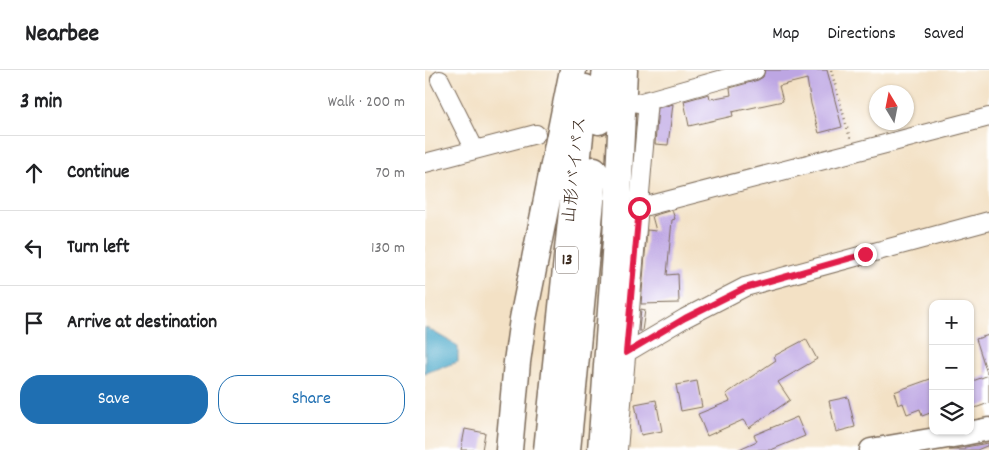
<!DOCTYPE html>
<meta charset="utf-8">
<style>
:root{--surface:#fff;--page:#f2f2f2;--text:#202124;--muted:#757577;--line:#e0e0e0;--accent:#1f6fb2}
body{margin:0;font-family:Dekko,"Klee One",sans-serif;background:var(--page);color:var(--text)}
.controls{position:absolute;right:15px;bottom:15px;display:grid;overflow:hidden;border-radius:10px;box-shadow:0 1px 4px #0004}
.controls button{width:45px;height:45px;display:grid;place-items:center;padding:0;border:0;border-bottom:1px solid var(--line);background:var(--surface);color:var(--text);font:25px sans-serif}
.compass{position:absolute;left:444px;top:15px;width:45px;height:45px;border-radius:50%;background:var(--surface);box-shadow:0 1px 4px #0004;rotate:350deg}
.stop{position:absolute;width:15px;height:15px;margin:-11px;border:4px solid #e11d48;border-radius:50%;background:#fff}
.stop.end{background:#e11d48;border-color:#fff;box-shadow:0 1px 5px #0008}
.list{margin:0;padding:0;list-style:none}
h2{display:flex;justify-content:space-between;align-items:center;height:65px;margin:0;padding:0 20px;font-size:21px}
h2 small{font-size:16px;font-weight:400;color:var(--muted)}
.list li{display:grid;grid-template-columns:32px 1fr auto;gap:15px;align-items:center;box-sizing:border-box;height:75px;padding:0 20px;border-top:1px solid var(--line)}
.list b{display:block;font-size:19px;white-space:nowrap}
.list em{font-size:16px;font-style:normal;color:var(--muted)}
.actions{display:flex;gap:10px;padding:15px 20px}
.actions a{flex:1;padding:11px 0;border:1px solid var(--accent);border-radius:20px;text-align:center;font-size:18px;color:var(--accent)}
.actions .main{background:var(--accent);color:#fff}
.icon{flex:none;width:28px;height:28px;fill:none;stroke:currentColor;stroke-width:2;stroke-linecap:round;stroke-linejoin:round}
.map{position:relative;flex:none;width:564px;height:380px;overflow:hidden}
header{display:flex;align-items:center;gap:30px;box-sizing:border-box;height:70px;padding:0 25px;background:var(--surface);border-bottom:1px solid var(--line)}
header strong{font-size:24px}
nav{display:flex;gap:28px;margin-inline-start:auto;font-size:18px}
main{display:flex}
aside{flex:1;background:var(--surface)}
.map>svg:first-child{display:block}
.water{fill:#4aa8c9;stroke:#426974}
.building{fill:#bda6e3}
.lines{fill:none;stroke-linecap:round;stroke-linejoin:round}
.minor-casing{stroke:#7b6a58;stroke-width:20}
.major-casing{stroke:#7b6a58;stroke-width:25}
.highway-casing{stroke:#7b6a58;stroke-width:29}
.path{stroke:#7b6a58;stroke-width:2.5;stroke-dasharray:1 4;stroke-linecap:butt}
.minor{stroke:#fff;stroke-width:18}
.major{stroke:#fff;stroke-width:22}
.highway{stroke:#fff;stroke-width:26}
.route{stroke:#e11d48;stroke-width:6}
.labels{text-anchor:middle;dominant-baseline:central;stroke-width:4;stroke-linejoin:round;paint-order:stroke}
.shield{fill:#fff;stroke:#766a62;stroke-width:1}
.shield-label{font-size:16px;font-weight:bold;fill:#3b2a1e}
.street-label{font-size:18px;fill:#3b2a1e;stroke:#fff}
</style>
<header>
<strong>Nearbee</strong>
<nav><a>Map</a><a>Directions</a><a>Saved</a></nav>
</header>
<main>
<aside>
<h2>3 min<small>Walk · 200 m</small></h2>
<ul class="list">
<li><svg class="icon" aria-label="ahead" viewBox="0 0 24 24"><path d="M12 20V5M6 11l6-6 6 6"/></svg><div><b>Continue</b></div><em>70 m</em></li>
<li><svg class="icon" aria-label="left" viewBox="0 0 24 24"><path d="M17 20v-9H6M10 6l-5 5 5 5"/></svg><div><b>Turn left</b></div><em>130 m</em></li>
<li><svg class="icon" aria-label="arrive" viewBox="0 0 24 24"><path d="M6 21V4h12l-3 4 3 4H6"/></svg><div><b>Arrive at destination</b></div></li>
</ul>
<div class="actions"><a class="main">Save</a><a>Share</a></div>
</aside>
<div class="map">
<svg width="564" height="380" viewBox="0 0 564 380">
<rect width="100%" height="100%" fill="#fff"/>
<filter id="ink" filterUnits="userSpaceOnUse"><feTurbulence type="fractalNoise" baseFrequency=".02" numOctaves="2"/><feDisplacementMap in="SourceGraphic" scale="10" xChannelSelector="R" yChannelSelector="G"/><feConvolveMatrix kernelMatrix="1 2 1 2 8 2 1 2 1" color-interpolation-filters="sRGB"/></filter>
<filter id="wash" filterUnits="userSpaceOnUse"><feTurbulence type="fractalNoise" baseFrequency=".0096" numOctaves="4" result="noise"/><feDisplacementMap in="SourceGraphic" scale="20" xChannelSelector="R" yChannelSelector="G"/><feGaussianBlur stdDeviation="1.12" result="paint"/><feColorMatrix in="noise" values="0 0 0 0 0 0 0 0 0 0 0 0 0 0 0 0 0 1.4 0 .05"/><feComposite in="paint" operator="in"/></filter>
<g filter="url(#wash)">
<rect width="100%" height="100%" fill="#f3e1c5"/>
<path class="water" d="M0,257l33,19v16l-33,11z"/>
<g id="blocks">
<path class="building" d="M340,0h62l15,57 -23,6 -8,-29 -4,-25 -28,7 4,15 -51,11 1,4 -44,10 -5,-25 25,-7 1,5 21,-4 -1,-7 28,-8 5,-3z
M248,34l-5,41 -13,-1 3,-36z
M247,140l3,9 -3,1 -5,55 11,-1 1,29 -38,1 6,-74 9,1 -4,-15z
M216,239l4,1 -3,21h-3z
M564,265v38h-2l-11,-34z
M381,269l11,20 -39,23 12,18 -41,28 -6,-8 -36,16 -9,-22 32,-13 -4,-7 50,-34 -2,-4z
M564,305v28l-14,5 -5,-13v-13z
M508,308v34l-11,4 -2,-7 -13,5 -4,-11 -5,2 -4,-13z
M272,311l5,26 -21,4 -5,-26z
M423,327l7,30 -19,5 -7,-31z
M231,330l6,31 -21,4 -6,-31z
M372,347l8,19 -34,14h-34l20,-9 -3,-6z
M40,359l20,4 -3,17h-21z
M563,373l1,2 -12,5h-28z"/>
</g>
</g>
<g filter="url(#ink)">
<use href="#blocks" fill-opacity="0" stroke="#7b6a58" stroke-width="1"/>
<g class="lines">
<defs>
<path id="minor" d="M15,10l35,70
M213,33l117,-33
M0,93l111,-29
M214,138l350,-91
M201,283l59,-35 60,-31 244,-66
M193,380l30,-350"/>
<path id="major" d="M446,380l88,-15 30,-6"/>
<path id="highway" d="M174,51l7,-51
M84,380l8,-88 6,-43 50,-249
M122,380l38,-362
M142,380l27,-280
M176,380l15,-210 8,-170"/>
</defs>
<use href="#minor" class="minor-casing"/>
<use href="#major" class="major-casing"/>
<use href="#highway" class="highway-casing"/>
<path class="path" d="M406,0l19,68"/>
<use href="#minor" class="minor"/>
<use href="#major" class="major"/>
<use href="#highway" class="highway"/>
</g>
</g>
<g class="lines" filter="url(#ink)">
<path class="route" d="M214,138l-13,145 59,-35 60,-30 120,-34"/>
</g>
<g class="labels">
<rect class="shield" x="131" y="176.5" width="22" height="27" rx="4"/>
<g class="shield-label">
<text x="142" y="190">13</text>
</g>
<g class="street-label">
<text transform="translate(151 100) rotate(-84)">山形バイパス</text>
</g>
</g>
</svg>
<div class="controls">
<button>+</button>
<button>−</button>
<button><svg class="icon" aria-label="layers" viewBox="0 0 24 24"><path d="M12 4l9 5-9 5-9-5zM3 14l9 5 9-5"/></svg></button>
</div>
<svg class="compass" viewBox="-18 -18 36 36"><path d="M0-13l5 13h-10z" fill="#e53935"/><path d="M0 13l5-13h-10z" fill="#757577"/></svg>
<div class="stop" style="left:214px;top:138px"></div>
<div class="stop end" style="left:440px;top:184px"></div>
</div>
</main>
